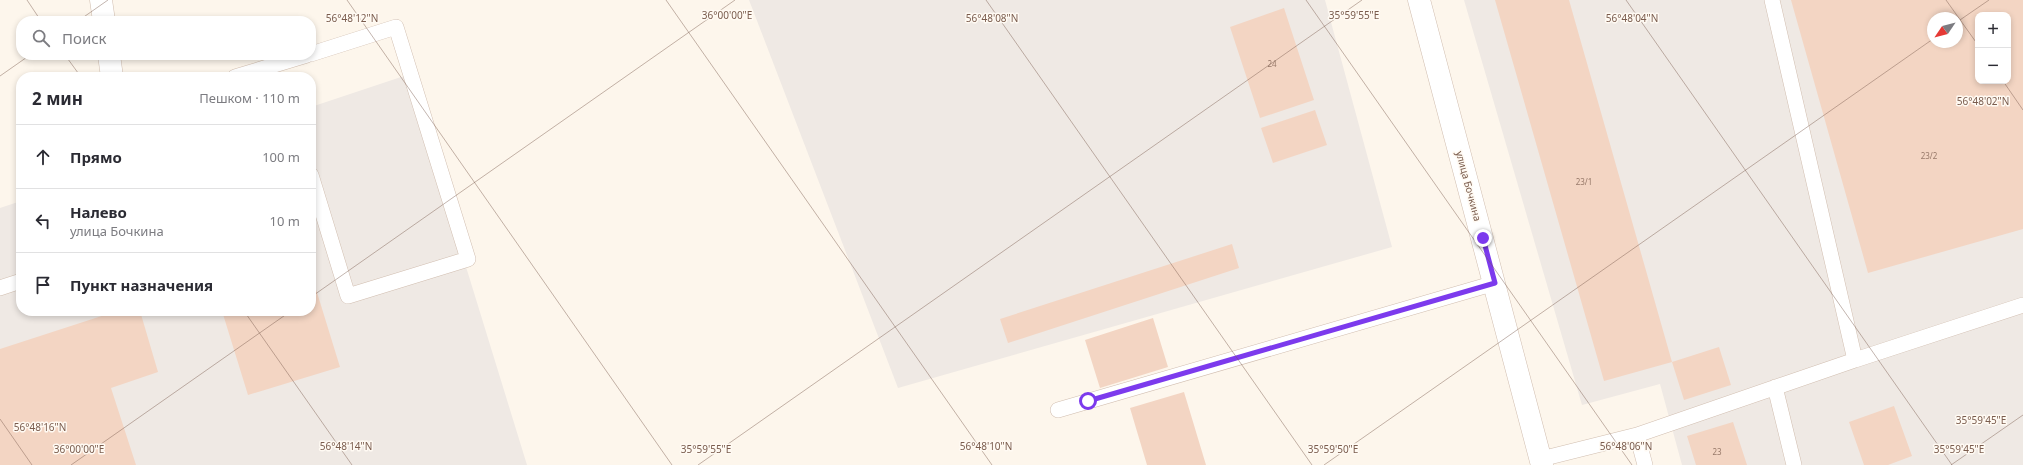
<!DOCTYPE html>
<html lang="ru">
<meta charset="utf-8">
<style>
:root{--surface:#fff;--page:#f7f7f7;--text:#2b2b33;--muted:#7c7c81;--line:#e1e1e2}
body{margin:0;font-family:"Noto Sans",sans-serif;background:var(--page);color:var(--text)}
.controls{position:absolute;right:12px;top:12px;display:grid;overflow:hidden;border-radius:8px;box-shadow:0 2px 6px #0003}
.controls button{width:36px;height:36px;display:grid;place-items:center;padding:0;border:0;border-bottom:1px solid var(--line);background:var(--surface);color:var(--text);font:20px sans-serif}
.compass{position:absolute;left:1927px;top:12px;width:36px;height:36px;border-radius:50%;background:var(--surface);box-shadow:0 2px 6px #0003;rotate:235deg}
.stop{position:absolute;width:12px;height:12px;margin:-9px;border:3px solid #7c3aed;border-radius:50%;background:#fff}
.stop.end{background:#7c3aed;border-color:#fff;box-shadow:0 1px 4px #0008}
.list{margin:0;padding:0;list-style:none}
h2{display:flex;justify-content:space-between;align-items:center;height:52px;margin:0;padding:0 16px;font-size:17px}
h2 small{font-size:13px;font-weight:400;color:var(--muted)}
.list li{display:grid;grid-template-columns:26px 1fr auto;gap:12px;align-items:center;box-sizing:border-box;height:64px;padding:0 16px;border-top:1px solid var(--line)}
.list b{display:block;font-size:15px;white-space:nowrap}
.list p{margin:0;font-size:13px;white-space:nowrap;color:var(--muted)}
.list em{font-size:13px;font-style:normal;color:var(--muted)}
.icon{flex:none;width:22px;height:22px;fill:none;stroke:currentColor;stroke-width:2;stroke-linecap:round;stroke-linejoin:round}
.map{position:relative;flex:none;width:2023px;height:465px;overflow:hidden}
.search{position:absolute;background:var(--surface);box-shadow:0 2px 6px #0003;left:16px;top:16px;width:300px;height:44px;display:flex;align-items:center;gap:10px;box-sizing:border-box;padding:0 14px;border-radius:16px;color:var(--muted);font-size:15px}
.panel{position:absolute;background:var(--surface);box-shadow:0 2px 6px #0003;left:16px;top:72px;width:300px;height:244px;border-radius:16px}
.map>svg:first-child{display:block}
.industrial{fill:#efe9e4;fill-rule:evenodd}
.building{fill:#f3d5c3;fill-rule:evenodd}
.lines{fill:none;stroke-linecap:round;stroke-linejoin:round}
.service-casing{stroke:#d1beb0;stroke-width:16}
.minor-casing{stroke:#d1beb0;stroke-width:23}
.tertiary-casing{stroke:#d1beb0;stroke-width:23}
.service{stroke:#fff;stroke-width:15}
.minor{stroke:#fff;stroke-width:22}
.tertiary{stroke:#fff;stroke-width:22}
.route{stroke:#7c3aed;stroke-width:5}
.ticks{fill:none;stroke:#7a5c4d;stroke-width:1;stroke-opacity:0.45}
.labels{text-anchor:middle;dominant-baseline:central;stroke-width:3;stroke-linejoin:round;paint-order:stroke}
.number-label{font-size:8px;fill:#987a6a}
.street-label{font-size:10px;fill:#7a5c4d;stroke:#fffaf3}
.ticks-label{font-size:10px;text-anchor:middle;fill:#7a5c4d;stroke:#fffaf3;stroke-width:3;stroke-linejoin:round;paint-order:stroke}
</style>
<div class="map">
<svg width="2023" height="465" viewBox="0 0 2023 465">
<rect width="100%" height="100%" fill="#fdf6ec"/>
<path class="industrial" d="M749,0h576l67,247 -494,141z
M1464,0h559v465h-341l-22,-81 -78,21zM1978,15h30v66h-30zM1933,18h24v24h-24z
M407,75l120,390h-527v-257l21,-7v110h290v-204z"/>
<path class="building" d="M1495,0h74l103,362 47,-15 12,38 -47,15 -12,-38 -68,19z
M1791,0h232v229l-155,44zM1978,15h30v66h-30zM1933,18h24v24h-24z
M1284,8l30,92 -54,18 -30,-91z
M1315,110l12,35 -54,18 -12,-35z
M1232,244l7,24 -231,75 -8,-24z
M311,273l29,94 -92,28 -26,-84h89z
M117,311h23l18,61 -47,16 25,77h-136v-116z
M1153,318l15,49 -68,21 -15,-48z
M1184,392l22,73h-59l-17,-57z
M1894,406l18,50 -24,9h-24l-15,-43z
M1733,422l14,43h-51l-9,-29z"/>
<g class="lines">
<defs>
<path id="service" d="M1772,0l83,360 168,-55
M311,54l85,-27 72,232 -120,37 -37,-121
M235,77l72,-22
M0,288l21,-7
M1775,387l19,78
M1058,410l437,-127
M1637,435l218,-75
M1541,459l96,-24 8,30"/>
<path id="minor" d="M101,0l3,21
M109,55l3,22"/>
<path id="tertiary" d="M1419,0l123,465"/>
</defs>
<use href="#service" class="service-casing"/>
<use href="#minor" class="minor-casing"/>
<use href="#tertiary" class="tertiary-casing"/>
<use href="#service" class="service"/>
<use href="#minor" class="minor"/>
<use href="#tertiary" class="tertiary"/>
</g>
<g class="lines">
<path class="route" d="M1088,401l407,-118 -12,-45"/>
</g>
<path class="ticks" d="M27,0l14,21M347,0l325,465M666,0l326,465M986,0l326,465M1306,0l326,465M1626,0l326,465M1946,0l32,45M78,21l30,-21M1957,22l32,-22M65,55l16,22M0,76l30,-21M2003,81l20,29M311,297l424,-297M244,311l108,154M0,419l32,46M71,465l220,-154M698,465l664,-465M1324,465l609,-426M1951,465l72,-50"/>
<g class="labels">
<g class="number-label">
<text x="1272" y="63">24</text>
<text x="1929" y="155">23/2</text>
<text x="1584" y="181">23/1</text>
<text x="1717" y="451">23</text>
</g>
<g class="street-label">
<text transform="translate(1469 186) rotate(75)">улица Бочкина</text>
</g>
</g>
<g class="ticks-label">
<text x="1354" y="19">35°59'55"E</text>
<text x="727" y="19">36°00'00"E</text>
<text x="992" y="22">56°48'08"N</text>
<text x="1632" y="22">56°48'04"N</text>
<text x="352" y="22">56°48'12"N</text>
<text x="1983" y="105">56°48'02"N</text>
<text x="1981" y="424">35°59'45"E</text>
<text x="40" y="431">56°48'16"N</text>
<text x="346" y="450">56°48'14"N</text>
<text x="986" y="450">56°48'10"N</text>
<text x="1626" y="450">56°48'06"N</text>
<text x="79" y="453">36°00'00"E</text>
<text x="706" y="453">35°59'55"E</text>
<text x="1333" y="453">35°59'50"E</text>
<text x="1959" y="453">35°59'45"E</text>
</g>
</svg>
<div class="controls">
<button>+</button>
<button>−</button>
</div>
<svg class="compass" viewBox="-18 -18 36 36"><path d="M0-13l5 13h-10z" fill="#e53935"/><path d="M0 13l5-13h-10z" fill="#7c7c81"/></svg>
<div class="stop" style="left:1088px;top:401px"></div>
<div class="stop end" style="left:1483px;top:238px"></div>
<div class="search"><svg class="icon" aria-label="search" viewBox="0 0 24 24"><circle cx="10" cy="10" r="6"/><path d="M15 15l6 6"/></svg>Поиск</div>
<section class="panel">
<h2>2 мин<small>Пешком · 110 m</small></h2>
<ul class="list">
<li><svg class="icon" aria-label="ahead" viewBox="0 0 24 24"><path d="M12 20V5M6 11l6-6 6 6"/></svg><div><b>Прямо</b></div><em>100 m</em></li>
<li><svg class="icon" aria-label="left" viewBox="0 0 24 24"><path d="M17 20v-9H6M10 6l-5 5 5 5"/></svg><div><b>Налево</b><p>улица Бочкина</p></div><em>10 m</em></li>
<li><svg class="icon" aria-label="arrive" viewBox="0 0 24 24"><path d="M6 21V4h12l-3 4 3 4H6"/></svg><div><b>Пункт назначения</b></div></li>
</ul>
</section>
</div>
